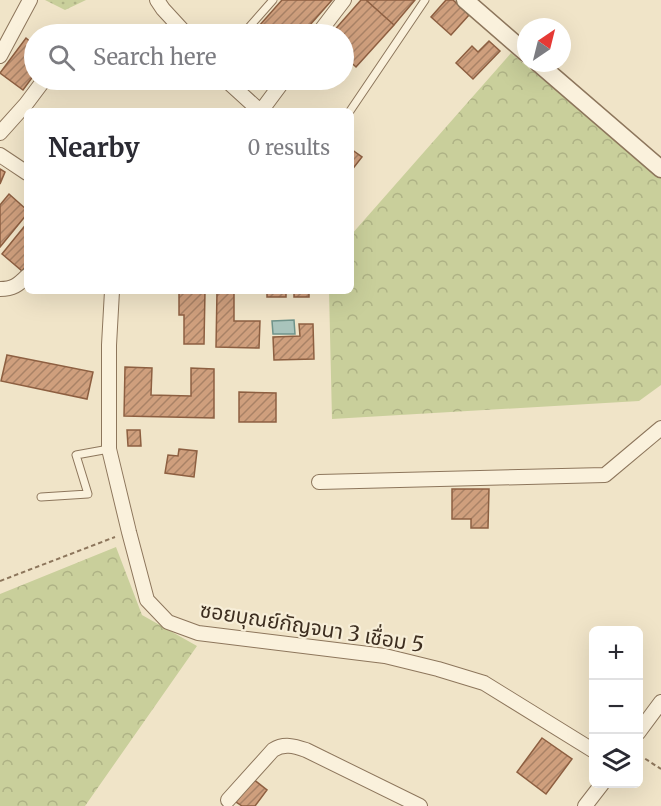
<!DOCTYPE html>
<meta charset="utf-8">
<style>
:root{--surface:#fff;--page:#f7f7f7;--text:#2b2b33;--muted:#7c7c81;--line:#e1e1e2}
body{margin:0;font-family:Merriweather,"Noto Sans Thai",serif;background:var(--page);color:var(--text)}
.controls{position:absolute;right:18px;bottom:18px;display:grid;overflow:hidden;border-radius:9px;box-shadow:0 6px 24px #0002}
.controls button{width:54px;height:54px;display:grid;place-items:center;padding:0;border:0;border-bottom:2px solid var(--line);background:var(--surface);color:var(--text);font:30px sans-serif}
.compass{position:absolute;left:517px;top:18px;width:54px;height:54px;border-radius:50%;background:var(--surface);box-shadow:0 6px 24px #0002;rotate:35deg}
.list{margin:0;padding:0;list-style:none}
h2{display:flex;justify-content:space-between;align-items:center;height:78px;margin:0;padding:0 24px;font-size:26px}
h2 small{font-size:20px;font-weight:400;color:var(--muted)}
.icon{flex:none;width:33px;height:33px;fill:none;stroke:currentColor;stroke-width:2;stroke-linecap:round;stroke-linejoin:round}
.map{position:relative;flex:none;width:661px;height:806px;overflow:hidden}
.search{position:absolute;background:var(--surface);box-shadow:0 6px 24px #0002;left:24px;top:24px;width:330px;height:66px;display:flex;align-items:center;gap:15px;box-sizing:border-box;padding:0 21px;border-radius:33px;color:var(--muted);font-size:22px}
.panel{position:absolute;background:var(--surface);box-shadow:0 6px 24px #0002;left:24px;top:108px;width:330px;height:186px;border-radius:9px}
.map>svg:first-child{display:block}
.grass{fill:url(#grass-dots)}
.forest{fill:url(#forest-crowns)}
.water{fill:#a9c4bc;stroke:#6f938a;stroke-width:1.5}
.building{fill:url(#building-hatch);stroke:#8d5f41;stroke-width:1.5}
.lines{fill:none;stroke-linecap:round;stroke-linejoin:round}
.service-casing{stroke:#8d765c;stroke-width:9}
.minor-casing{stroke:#8d765c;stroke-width:16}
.tertiary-casing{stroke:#8d765c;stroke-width:19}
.path{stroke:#8d765c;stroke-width:2;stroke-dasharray:4.5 3;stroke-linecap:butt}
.service{stroke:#faf1dc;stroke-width:7}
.minor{stroke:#faf1dc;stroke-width:14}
.tertiary{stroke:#faf1dc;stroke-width:16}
.labels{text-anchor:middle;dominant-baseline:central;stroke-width:4.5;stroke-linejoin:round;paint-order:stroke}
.street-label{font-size:21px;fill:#3d2e20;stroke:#f7eed8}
</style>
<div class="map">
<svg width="661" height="806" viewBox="0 0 661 806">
<defs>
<pattern id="grass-dots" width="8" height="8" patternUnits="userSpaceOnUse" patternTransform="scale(1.5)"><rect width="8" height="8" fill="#c9cf9b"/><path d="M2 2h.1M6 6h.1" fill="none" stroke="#aeb285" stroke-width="1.8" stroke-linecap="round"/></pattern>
<pattern id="forest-crowns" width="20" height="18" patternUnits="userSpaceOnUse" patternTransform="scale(1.5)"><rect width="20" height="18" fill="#c9cf9b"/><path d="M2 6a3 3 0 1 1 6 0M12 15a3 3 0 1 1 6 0" fill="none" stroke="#aeb285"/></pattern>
<pattern id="building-hatch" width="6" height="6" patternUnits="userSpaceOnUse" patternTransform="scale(1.5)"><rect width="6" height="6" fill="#cf9f7d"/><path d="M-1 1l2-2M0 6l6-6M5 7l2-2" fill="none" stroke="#a98266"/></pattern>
</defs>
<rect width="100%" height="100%" fill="#f0e4c8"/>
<path class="grass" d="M45,0h41l-21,10z"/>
<path class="forest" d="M511,53l150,125v207l-22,16 -307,18 -3,-128h22v-56z
M116,547l26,68 55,31 -112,160h-85v-212z"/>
<path class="water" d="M294,320l1,14h-22l-1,-13z"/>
<path class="building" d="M282,0h50l-30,34h-50z
M361,0h5l28,25 -38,42 -12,-11v-22h-13z
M366,0h49l-21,25z
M446,0h7l16,15 -18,20 -20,-18z
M26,38l8,7v30l-11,15 -23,-17z
M489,41l11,10 -27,28 -17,-16 16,-17 6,6z
M351,149l11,8 -11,14z
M0,169l5,3 -5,12z
M9,194l18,16v4l-27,33v-42z
M27,223v42l-5,6 -20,-17z
M179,291h26l-1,53h-20v-29h-5z
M217,291h17v30h26l-1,27 -43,-1z
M267,291h19v6h-19z
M294,291h15v6h-15z
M299,324h14l1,35 -40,1 -1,-23 27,-1z
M7,355l86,17 -6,27 -86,-18z
M125,367l27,1 -1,27 40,1v-28l23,1v49l-90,-2z
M239,392l37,1v29h-37z
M127,430h13l1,16h-13z
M179,449l18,2 -3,26 -29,-4 3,-18 10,1z
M452,489h37l-1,39h-17v-9h-19z
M542,738l30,21 -26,35 -29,-22z
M253,779l14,11 -12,16h-13l-6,-4z"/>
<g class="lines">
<defs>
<path id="service" d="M243,34l30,-34
M350,111l75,-111
M41,497l47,-3 -12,-39 33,-6"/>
<path id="minor" d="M157,0l6,9 23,25
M318,34l26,-34
M0,56l30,-56
M226,80l34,31
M261,111l23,-31
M0,133l26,-29 18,-24
M0,155l27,18
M0,289c13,0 18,-4 27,-13
M112,291l-3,54v104l20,83 18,68 21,22 30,11 187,23 53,13 46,14 110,68
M319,482l286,-7 56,-47
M638,733l23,-31
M228,800l45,-50c11,-7 21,-4 33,0l114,56
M585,806l17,-22"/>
<path id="tertiary" d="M465,0l61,53
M538,63l123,106"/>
</defs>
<use href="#service" class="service-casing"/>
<use href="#minor" class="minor-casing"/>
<use href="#tertiary" class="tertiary-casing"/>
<path class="path" d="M0,581l115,-44
M638,759l6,-1 17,11"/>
<use href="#service" class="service"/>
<use href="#minor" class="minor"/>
<use href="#tertiary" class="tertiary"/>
</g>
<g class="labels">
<g class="street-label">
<text transform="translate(312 627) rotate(9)">ซอยบุณย์กัญจนา 3 เชื่อม 5</text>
</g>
</g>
</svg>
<div class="controls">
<button>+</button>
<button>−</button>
<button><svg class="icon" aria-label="layers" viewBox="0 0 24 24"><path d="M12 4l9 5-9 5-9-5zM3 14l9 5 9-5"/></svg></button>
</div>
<svg class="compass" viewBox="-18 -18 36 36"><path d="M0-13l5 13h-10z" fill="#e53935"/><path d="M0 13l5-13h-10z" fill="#7c7c81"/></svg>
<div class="search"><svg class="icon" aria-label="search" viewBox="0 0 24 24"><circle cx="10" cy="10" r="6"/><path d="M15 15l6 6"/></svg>Search here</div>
<section class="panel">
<h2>Nearby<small>0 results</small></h2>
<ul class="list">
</ul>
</section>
</div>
